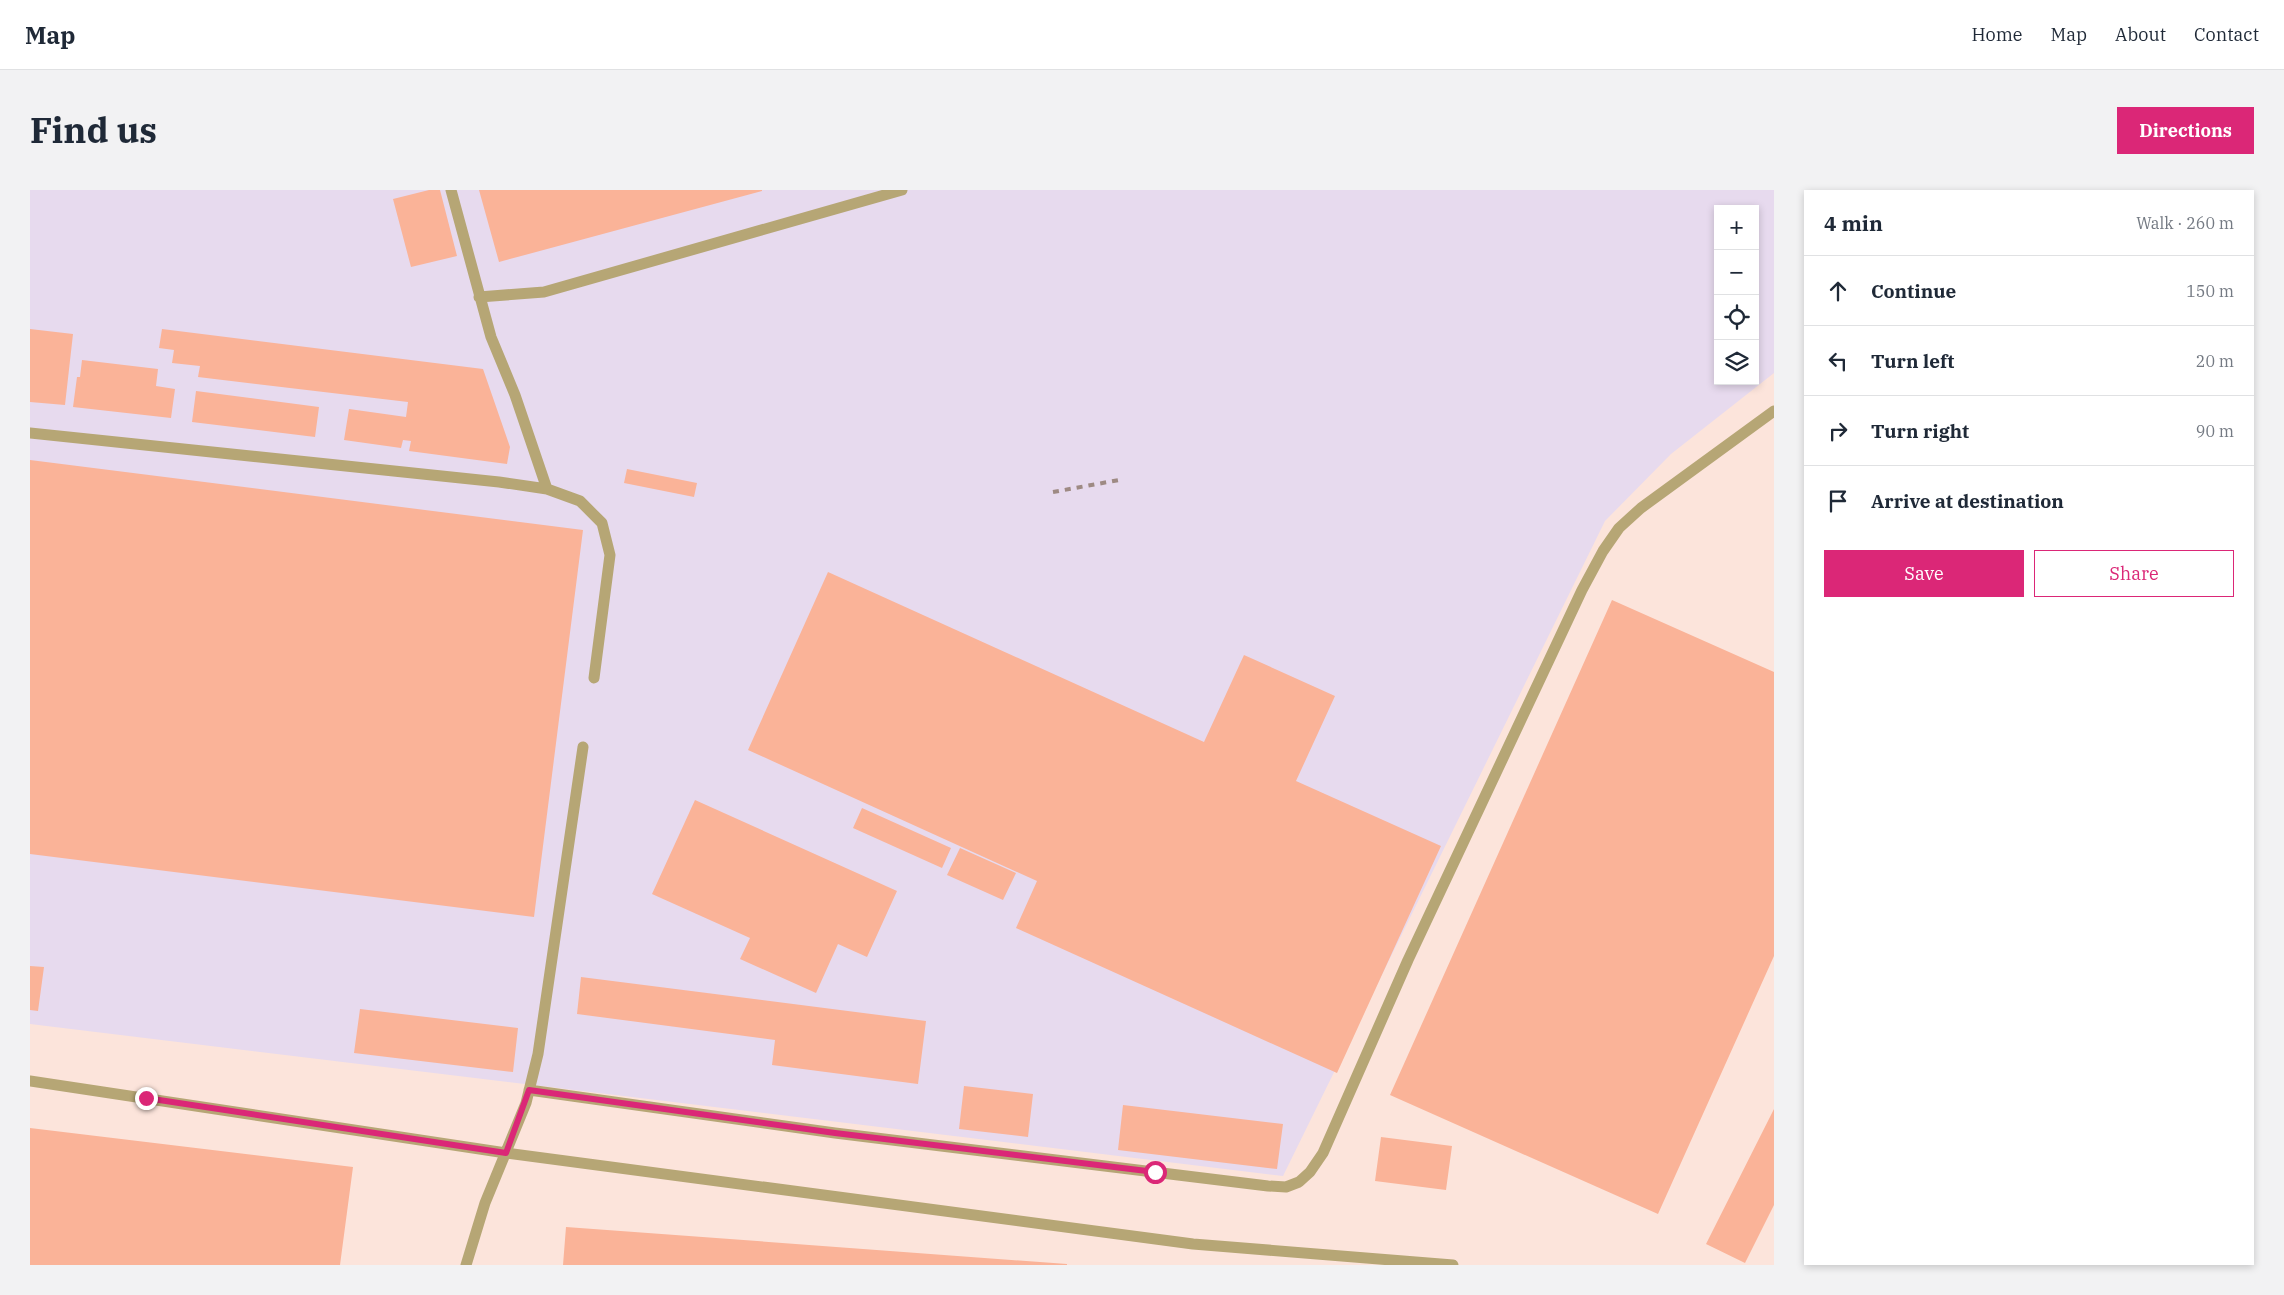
<!DOCTYPE html>
<meta charset="utf-8">
<style>
:root{--surface:#fff;--page:#f2f2f3;--text:#1f2937;--muted:#747a83;--line:#e0e1e3;--accent:#db2777}
body{margin:0;font-family:"IBM Plex Serif",serif;background:var(--page);color:var(--text)}
.controls{position:absolute;right:15px;top:15px;display:grid;overflow:hidden;border-radius:0px;box-shadow:0 2px 8px #0003}
.controls button{width:45px;height:45px;display:grid;place-items:center;padding:0;border:0;border-bottom:1px solid var(--line);background:var(--surface);color:var(--text);font:25px sans-serif}
.stop{position:absolute;width:15px;height:15px;margin:-11px;border:4px solid #db2777;border-radius:50%;background:#fff}
.stop.end{background:#db2777;border-color:#fff;box-shadow:0 1px 5px #0008}
.list{margin:0;padding:0;list-style:none}
h2{display:flex;justify-content:space-between;align-items:center;height:65px;margin:0;padding:0 20px;font-size:21px}
h2 small{font-size:16px;font-weight:400;color:var(--muted)}
.list li{display:grid;grid-template-columns:32px 1fr auto;gap:15px;align-items:center;box-sizing:border-box;height:70px;padding:0 20px;border-top:1px solid var(--line)}
.list b{display:block;font-size:19px;white-space:nowrap}
.list em{font-size:16px;font-style:normal;color:var(--muted)}
.actions{display:flex;gap:10px;padding:15px 20px}
.actions a{flex:1;padding:11px 0;border:1px solid var(--accent);border-radius:0px;text-align:center;font-size:18px;color:var(--accent)}
.actions .main{background:var(--accent);color:#fff}
.icon{flex:none;width:28px;height:28px;fill:none;stroke:currentColor;stroke-width:2;stroke-linecap:round;stroke-linejoin:round}
.map{position:relative;flex:none;width:1744px;height:1075px;overflow:hidden;border-radius:0px}
header{display:flex;align-items:center;gap:30px;box-sizing:border-box;height:70px;padding:0 25px;background:var(--surface);border-bottom:1px solid var(--line)}
header strong{font-size:24px}
nav{display:flex;gap:28px;margin-inline-start:auto;font-size:18px}
.intro{display:flex;align-items:center;justify-content:space-between;box-sizing:border-box;height:120px;padding:0 30px}
h1{margin:0;font-size:35px}
.button{padding:12px 22px;border-radius:0px;background:var(--accent);color:#fff;font-size:18px;font-weight:700}
main{display:flex;gap:30px;padding:0 30px}
aside{flex:1;background:var(--surface);border-radius:0px;box-shadow:0 2px 8px #0003}
.map>svg:first-child{display:block}
.industrial{fill:#e7daee;fill-rule:evenodd}
.building{fill:#fab398}
.lines{fill:none;stroke-linecap:round;stroke-linejoin:round}
.lane{stroke:#b6a675;stroke-width:11}
.rail{stroke:#9e8a83;stroke-width:4;stroke-dasharray:6 6;stroke-linecap:butt}
.route{stroke:#db2777;stroke-width:6}
</style>
<header>
<strong>Map</strong>
<nav><a>Home</a><a>Map</a><a>About</a><a>Contact</a></nav>
</header>
<div class="intro"><h1>Find us</h1><a class="button">Directions</a></div>
<main>
<div class="map">
<svg width="1744" height="1075" viewBox="0 0 1744 1075">
<rect width="100%" height="100%" fill="#fce4db"/>
<path class="industrial" d="M0,0h1744v183l-103,81 -66,67 -322,655 -1253,-152zM1688,19h37v172h-37z"/>
<path class="building" d="M399,0h11l17,66 -46,11 -18,-68z
M449,0h283v1l-263,71z
M0,139l43,5 -8,71 -35,-3z
M132,139l321,40 27,78 -3,17 -98,-13 2,-10 -8,-1 -2,8 -57,-8 5,-31 57,8 2,-15 -210,-25 2,-11 -28,-3 2,-13 -15,-2z
M52,170l76,9 -2,17 19,3 -4,29 -98,-11 4,-30h3z
M166,201l123,16 -4,30 -123,-15z
M0,270l553,70 -49,387 -504,-63z
M597,279l70,14 -3,14 -70,-14z
M798,382l376,170 40,-87 91,41 -39,85 145,65 -104,227 -321,-145 21,-47 -289,-131z
M1582,410l162,72v284l-116,258 -268,-119z
M665,610l202,91 -30,66 -29,-13 -22,49 -76,-34 10,-21 -98,-44z
M832,618l89,40 -9,20 -89,-40z
M930,658l56,25 -13,27 -56,-25z
M0,776l14,1 -6,44 -8,-1z
M551,787l345,44 -8,63 -146,-19 3,-25 -198,-26z
M330,819l158,19 -5,44 -159,-19z
M934,896l69,8 -5,43 -69,-8z
M1093,915l160,19 -6,45 -159,-19z
M1744,919v96l-29,58 -39,-19z
M0,938l323,39 -13,98h-310z
M1351,947l71,9 -6,44 -71,-9z
M536,1037l501,37v1h-504z"/>
<g class="lines">
<path class="lane" d="M421,0l40,147 24,58 32,94
M449,107l65,-5 358,-102
M0,243l469,49 48,7 33,12 22,22 8,32 -16,123
M0,891l476,72 687,91 260,21
M499,900l306,43 433,53 18,1 13,-5 11,-10 13,-19 85,-193 174,-370 21,-39 16,-23 22,-20 133,-97
M436,1075l19,-62 41,-100 12,-49 45,-307"/>
<path class="rail" d="M1023,302l66,-12"/>
</g>
<g class="lines">
<path class="route" d="M116,908l360,55 23,-63 306,43 320,39"/>
</g>
</svg>
<div class="controls">
<button>+</button>
<button>−</button>
<button><svg class="icon" aria-label="locate" viewBox="0 0 24 24"><circle cx="12" cy="12" r="6"/><path d="M12 2v4M12 18v4M2 12h4M18 12h4"/></svg></button>
<button><svg class="icon" aria-label="layers" viewBox="0 0 24 24"><path d="M12 4l9 5-9 5-9-5zM3 14l9 5 9-5"/></svg></button>
</div>
<div class="stop" style="left:1125px;top:982px"></div>
<div class="stop end" style="left:116px;top:908px"></div>
</div>
<aside>
<h2>4 min<small>Walk · 260 m</small></h2>
<ul class="list">
<li><svg class="icon" aria-label="ahead" viewBox="0 0 24 24"><path d="M12 20V5M6 11l6-6 6 6"/></svg><div><b>Continue</b></div><em>150 m</em></li>
<li><svg class="icon" aria-label="left" viewBox="0 0 24 24"><path d="M17 20v-9H6M10 6l-5 5 5 5"/></svg><div><b>Turn left</b></div><em>20 m</em></li>
<li><svg class="icon" aria-label="right" viewBox="0 0 24 24"><path d="M7 20v-9h11M14 6l5 5-5 5"/></svg><div><b>Turn right</b></div><em>90 m</em></li>
<li><svg class="icon" aria-label="arrive" viewBox="0 0 24 24"><path d="M6 21V4h12l-3 4 3 4H6"/></svg><div><b>Arrive at destination</b></div></li>
</ul>
<div class="actions"><a class="main">Save</a><a>Share</a></div>
</aside>
</main>
